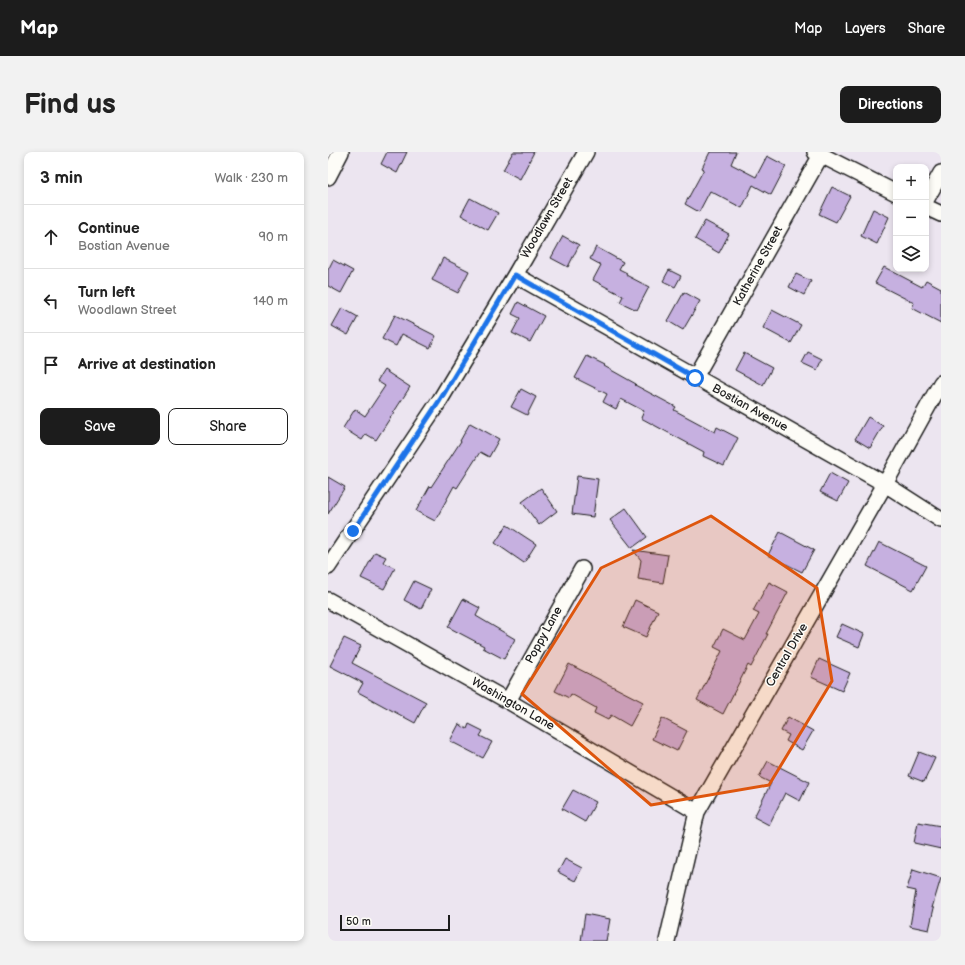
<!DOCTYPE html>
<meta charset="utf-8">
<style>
:root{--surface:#fff;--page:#f2f2f2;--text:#222;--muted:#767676;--line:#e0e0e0;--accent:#1c1c1c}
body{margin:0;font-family:"Balsamiq Sans",sans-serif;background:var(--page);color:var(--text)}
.controls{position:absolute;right:12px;top:12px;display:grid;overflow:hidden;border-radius:8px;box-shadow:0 2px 6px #0003}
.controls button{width:36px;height:36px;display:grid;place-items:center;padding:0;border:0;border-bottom:1px solid var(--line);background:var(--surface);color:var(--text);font:20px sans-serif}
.scale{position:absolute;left:12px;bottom:10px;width:110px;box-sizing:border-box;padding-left:4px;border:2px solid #1c1c1c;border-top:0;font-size:11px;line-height:14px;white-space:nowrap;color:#1c1c1c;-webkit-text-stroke:3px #fdfcf7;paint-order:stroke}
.stop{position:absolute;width:12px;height:12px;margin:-9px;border:3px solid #1a73e8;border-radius:50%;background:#fff}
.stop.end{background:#1a73e8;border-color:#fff;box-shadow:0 1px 4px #0008}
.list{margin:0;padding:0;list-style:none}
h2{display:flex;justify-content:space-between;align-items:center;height:52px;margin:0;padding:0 16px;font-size:17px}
h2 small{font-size:13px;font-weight:400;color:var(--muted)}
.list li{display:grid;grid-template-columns:26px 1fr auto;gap:12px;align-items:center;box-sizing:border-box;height:64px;padding:0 16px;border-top:1px solid var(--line)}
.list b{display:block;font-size:15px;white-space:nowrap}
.list p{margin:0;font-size:13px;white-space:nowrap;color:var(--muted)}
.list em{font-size:13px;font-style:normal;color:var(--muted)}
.actions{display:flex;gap:8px;padding:12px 16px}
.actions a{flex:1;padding:9px 0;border:1px solid var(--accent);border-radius:8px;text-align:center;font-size:14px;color:var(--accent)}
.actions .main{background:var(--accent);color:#fff}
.icon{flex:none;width:22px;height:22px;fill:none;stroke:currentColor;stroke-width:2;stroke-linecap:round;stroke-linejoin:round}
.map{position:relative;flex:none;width:613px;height:789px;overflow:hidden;border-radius:8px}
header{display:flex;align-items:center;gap:24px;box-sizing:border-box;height:56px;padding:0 20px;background:var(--accent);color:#fff}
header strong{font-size:19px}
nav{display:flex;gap:22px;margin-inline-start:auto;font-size:14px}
.intro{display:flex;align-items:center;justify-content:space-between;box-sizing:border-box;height:96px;padding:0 24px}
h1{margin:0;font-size:28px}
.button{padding:10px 18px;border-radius:8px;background:var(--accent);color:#fff;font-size:14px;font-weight:700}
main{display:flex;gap:24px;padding:0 24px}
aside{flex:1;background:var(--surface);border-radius:8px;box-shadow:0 2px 6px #0003}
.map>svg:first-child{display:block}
.building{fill:#c6b0e0;stroke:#1c1c1c}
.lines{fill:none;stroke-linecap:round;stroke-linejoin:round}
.street-casing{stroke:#1c1c1c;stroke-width:18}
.street{stroke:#fdfcf7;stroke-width:15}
.route{stroke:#1a73e8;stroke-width:5}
.marked{fill:#de560d;fill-opacity:0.2;stroke:#de560d;stroke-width:3;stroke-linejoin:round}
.labels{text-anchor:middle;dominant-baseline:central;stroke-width:3;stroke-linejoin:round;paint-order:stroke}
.street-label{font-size:12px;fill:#1c1c1c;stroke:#fdfcf7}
</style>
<header>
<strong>Map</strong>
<nav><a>Map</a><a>Layers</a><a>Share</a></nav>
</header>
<div class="intro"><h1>Find us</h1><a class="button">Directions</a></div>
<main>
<aside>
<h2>3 min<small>Walk · 230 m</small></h2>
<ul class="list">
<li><svg class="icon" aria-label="ahead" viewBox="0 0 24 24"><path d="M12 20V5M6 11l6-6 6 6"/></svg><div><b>Continue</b><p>Bostian Avenue</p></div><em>90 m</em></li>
<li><svg class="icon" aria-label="left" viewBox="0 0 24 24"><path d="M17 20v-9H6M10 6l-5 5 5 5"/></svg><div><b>Turn left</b><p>Woodlawn Street</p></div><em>140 m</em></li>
<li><svg class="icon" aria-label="arrive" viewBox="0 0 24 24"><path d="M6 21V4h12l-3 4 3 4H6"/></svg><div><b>Arrive at destination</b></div></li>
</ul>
<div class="actions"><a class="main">Save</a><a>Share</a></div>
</aside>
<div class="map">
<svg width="613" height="789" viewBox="0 0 613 789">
<rect width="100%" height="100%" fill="#ece5f0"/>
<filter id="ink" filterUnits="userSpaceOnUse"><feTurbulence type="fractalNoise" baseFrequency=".025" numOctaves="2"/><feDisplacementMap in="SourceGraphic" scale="8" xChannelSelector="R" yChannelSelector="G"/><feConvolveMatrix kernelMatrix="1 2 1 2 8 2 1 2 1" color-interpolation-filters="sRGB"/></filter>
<g filter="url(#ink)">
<path class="building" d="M59,0h20l-10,21 -16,-9z
M185,0h21l-14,27 -17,-9z
M382,0h26l-5,12 25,13 11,-21 19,10 -15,29 -18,-10 -11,23 -32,-17 -11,21 -14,-8 19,-35 -2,-1z
M504,35l18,9 -14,26 -17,-8z
M142,46l28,15 -10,17 -27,-15z
M545,57l16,8 -12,27 -16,-8z
M377,69l24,13 -10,19 -24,-14z
M235,84l16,9 -11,22 -17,-9z
M268,95l27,15 -4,7 8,4 -1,2 23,12 -12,23 -17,-8 3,-6 -30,-16 8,-15 -11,-6z
M115,106l26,13 -11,22 -26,-13z
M5,108l20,11 -12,22 -13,-7v-16z
M556,115l38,20 4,-7 15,8v35l-29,-15 2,-5 -39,-20z
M341,118l12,6 -6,11 -12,-6z
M468,122l15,7 -7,14 -15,-8z
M356,140l16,9 -17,29 -15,-9z
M190,150l26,14 -14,26 -18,-9 8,-15 -8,-4z
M14,156l16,9 -10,18 -16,-9z
M444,158l29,15 -10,18 -28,-15z
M67,163l41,21 -6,12 -28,-14 -6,12 -14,-7z
M480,200l14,7 -5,11 -15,-7z
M416,201l28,15 -9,17 -28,-15z
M259,204l18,9 -1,1 32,18 -1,1 41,22 -2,3 41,22 2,-5 21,11 -14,28 -21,-10 1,-4 -63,-34 3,-7 -23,-12 -5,10 -13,-7 4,-8 -32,-16z
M56,218l26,17 -34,53 -10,-6 -4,6 -19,-12 12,-19 10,7 20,-30 -8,-5z
M193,237l15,8 -9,18 -16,-8z
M540,265l15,9 -13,22 -15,-9z
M142,271l29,16 -10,18 -9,-5 -23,36 -3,-2 -19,35 -19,-10 14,-25 1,1 30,-46h-1z
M502,321l18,10 -10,18 -18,-9z
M249,324l21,3 -5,38 -21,-3z
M0,325l17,10 -17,27z
M213,336l16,23 -18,14 -17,-23z
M298,356l21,29 -15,11 -22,-28z
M179,373l29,19 -12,19 -29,-20z
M452,380l34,18 -12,22 -34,-17z
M551,390l47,24 -13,24 -46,-24z
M305,398l35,5 -5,28 -25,-4 3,-19z
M47,400l11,5 -3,5 12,6 -11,21 -23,-11z
M86,429l17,8 -10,20 -17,-9z
M441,430l19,10 -22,42h2l-17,33 -3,-2 -25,49 -26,-14 25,-49 -8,-4 9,-18 22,11 14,-26 -6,-3z
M135,447l17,9 -4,8 39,23 -11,20 -21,-11 1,-2 -36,-19z
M307,448l23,11 -12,26 -23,-10z
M514,472l22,10 -5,13 -23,-10z
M16,486l17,8 -9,17 74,39 -11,21 -57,-31 5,-9 -33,-17z
M491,507l31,14 -8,18 -31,-14z
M241,512l74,38 -13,24 -19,-11 -3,5 -14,-7 2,-5 -25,-14 -2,4 -14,-7z
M460,565l25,14 -11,19 -16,-9 3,-6 -8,-4z
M334,566l25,13 -10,20 -25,-12z
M131,572l8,5 2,-5 14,7 -3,5 12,6 -9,16 -33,-17z
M591,600l16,6 -11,24 -15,-6z
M440,609l41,21 -9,19 -15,-8 -16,32 -15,-8 17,-34 -12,-6z
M245,638l23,12 -11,20 -23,-13z
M590,670l23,4v23l-27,-6z
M237,707l17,9 -7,13 -17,-9z
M585,717l28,9 -9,30h2l-5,22 -19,-4 6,-35 -9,-2z
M257,762l25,5 -4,22h-25z"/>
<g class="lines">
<defs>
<path id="street" d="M487,0l81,41
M0,25l13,-25
M598,48l15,-27
M598,55l15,7
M187,123l370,209 56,36
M367,225l126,-222
M0,415l112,-167 75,-125 71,-123
M0,448l180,101 189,111
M180,549l74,-132
M339,789l30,-129 188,-328 56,-101"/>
</defs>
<use href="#street" class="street-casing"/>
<use href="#street" class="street"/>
</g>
</g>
<g class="lines" filter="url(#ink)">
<path class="route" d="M25,379l87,-131 75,-125 180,103"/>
</g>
<path class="marked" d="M383,364l106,72 15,93 -63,104 -118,20 -129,-111 79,-126z"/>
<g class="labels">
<g class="street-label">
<text transform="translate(219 66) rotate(-60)">Woodlawn Street</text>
<text transform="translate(430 114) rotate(-61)">Katherine Street</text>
<text transform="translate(422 256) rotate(29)">Bostian Avenue</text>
<text transform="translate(216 483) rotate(-61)">Poppy Lane</text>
<text transform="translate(459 503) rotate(-60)">Central Drive</text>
<text transform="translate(185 552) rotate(30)">Washington Lane</text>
</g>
</g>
</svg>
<div class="controls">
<button>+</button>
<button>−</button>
<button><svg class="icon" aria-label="layers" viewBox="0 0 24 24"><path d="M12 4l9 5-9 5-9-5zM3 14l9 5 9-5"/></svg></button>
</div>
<div class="scale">50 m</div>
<div class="stop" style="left:367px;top:226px"></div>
<div class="stop end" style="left:25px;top:379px"></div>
</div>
</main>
